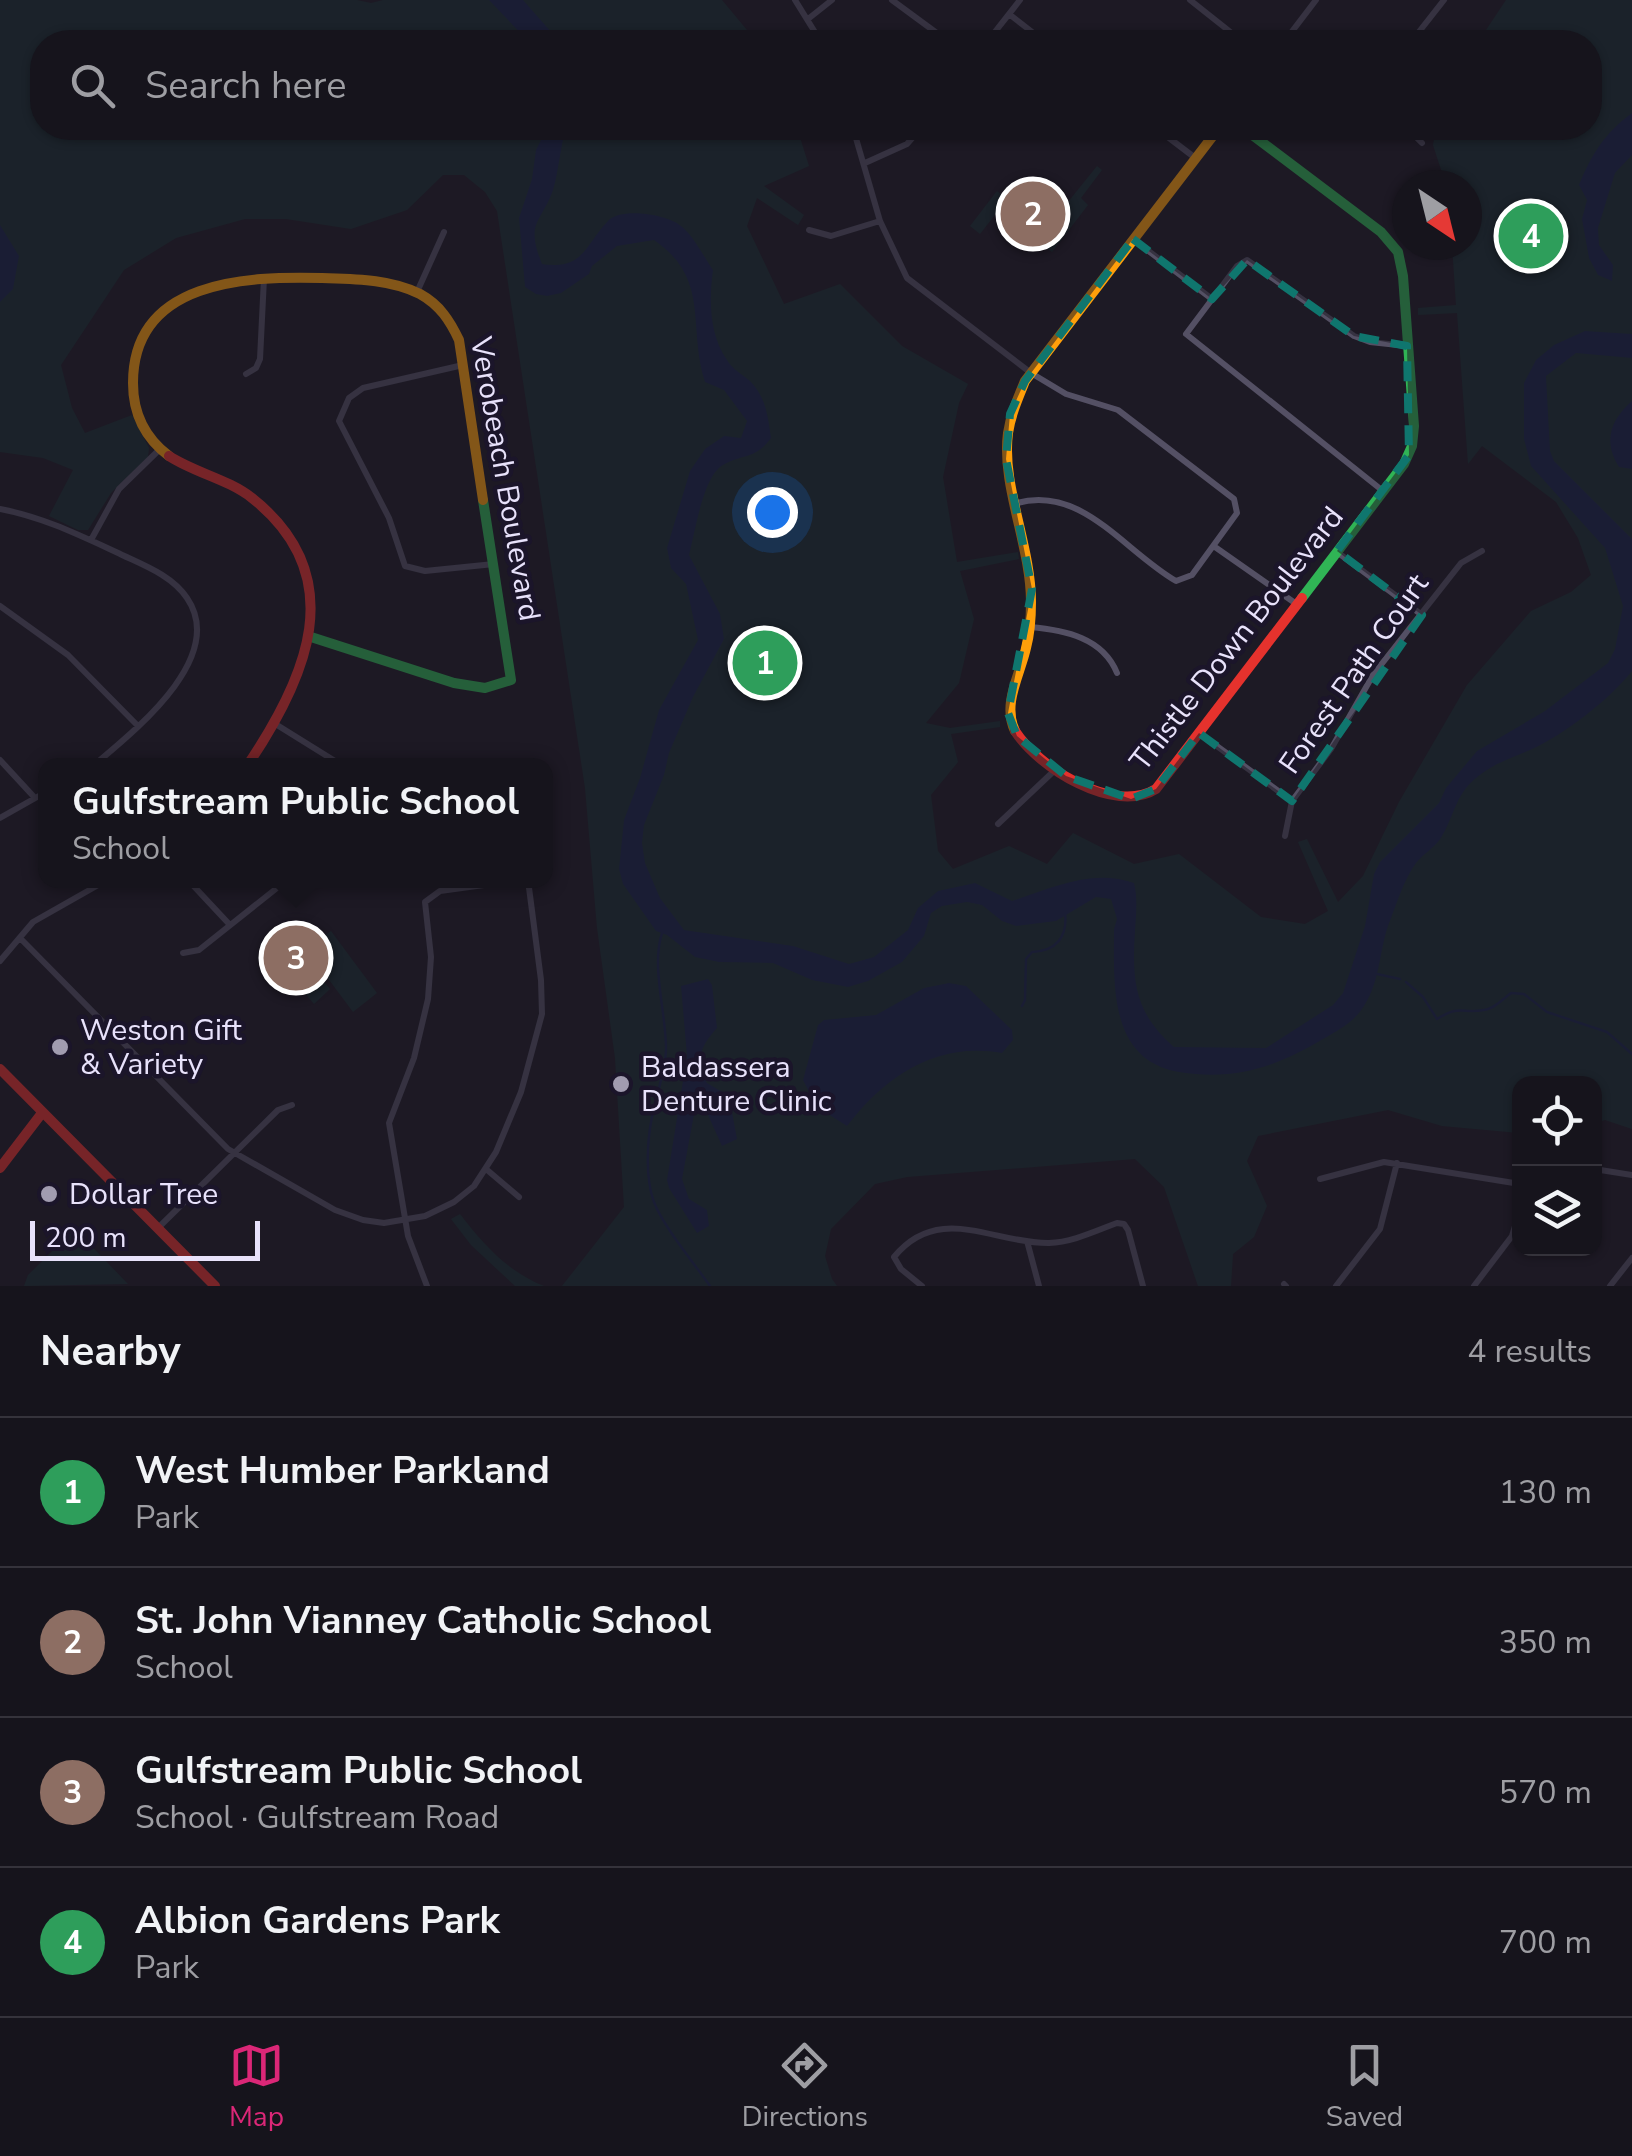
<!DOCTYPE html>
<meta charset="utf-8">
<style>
:root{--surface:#16141c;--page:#1f1d25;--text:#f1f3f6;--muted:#9e9ea3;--line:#35333b;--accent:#db2777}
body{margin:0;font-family:"Nunito Sans",sans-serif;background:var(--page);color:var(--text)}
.controls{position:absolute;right:30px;bottom:30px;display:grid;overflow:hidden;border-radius:20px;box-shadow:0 2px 8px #0004}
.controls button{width:90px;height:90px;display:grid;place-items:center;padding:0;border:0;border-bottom:2px solid var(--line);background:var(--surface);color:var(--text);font:50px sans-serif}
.compass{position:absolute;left:1392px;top:170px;width:90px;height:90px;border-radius:50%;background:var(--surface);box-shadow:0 2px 8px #0004;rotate:145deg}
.scale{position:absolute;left:30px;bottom:25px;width:230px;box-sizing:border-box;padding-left:10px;border:5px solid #e8e2fb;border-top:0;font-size:28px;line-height:35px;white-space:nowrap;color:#e8e2fb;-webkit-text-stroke:8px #1b152a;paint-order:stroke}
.you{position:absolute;left:772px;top:512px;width:35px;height:35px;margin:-25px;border:8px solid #fff;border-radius:50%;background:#1a73e8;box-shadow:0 0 0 15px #1a73e833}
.badge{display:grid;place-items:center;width:65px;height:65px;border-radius:50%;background:var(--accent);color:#fff;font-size:32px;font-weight:700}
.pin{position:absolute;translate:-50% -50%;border:5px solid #fff;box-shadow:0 2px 10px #0006}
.popup{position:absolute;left:38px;top:758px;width:515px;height:130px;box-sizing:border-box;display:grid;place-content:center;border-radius:20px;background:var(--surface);filter:drop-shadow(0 2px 8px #0005);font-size:32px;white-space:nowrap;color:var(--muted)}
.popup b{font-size:38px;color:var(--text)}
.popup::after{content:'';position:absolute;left:50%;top:100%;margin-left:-20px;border:20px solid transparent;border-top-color:var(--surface)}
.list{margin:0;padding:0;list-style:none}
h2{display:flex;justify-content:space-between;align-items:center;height:130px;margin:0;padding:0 40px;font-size:42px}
h2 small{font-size:32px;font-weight:400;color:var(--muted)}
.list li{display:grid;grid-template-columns:65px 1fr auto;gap:30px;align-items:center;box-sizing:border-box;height:150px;padding:0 40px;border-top:2px solid var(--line)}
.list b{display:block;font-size:38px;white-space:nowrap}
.list p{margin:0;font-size:32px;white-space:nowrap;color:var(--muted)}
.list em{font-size:32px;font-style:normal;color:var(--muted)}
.icon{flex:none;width:55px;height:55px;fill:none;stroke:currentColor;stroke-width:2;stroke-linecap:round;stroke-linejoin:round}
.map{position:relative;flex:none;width:1632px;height:1286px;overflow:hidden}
.search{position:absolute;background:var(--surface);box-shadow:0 2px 8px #0004;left:30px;right:30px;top:30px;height:110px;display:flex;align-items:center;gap:25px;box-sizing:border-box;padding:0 35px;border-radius:40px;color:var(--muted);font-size:38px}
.sheet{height:730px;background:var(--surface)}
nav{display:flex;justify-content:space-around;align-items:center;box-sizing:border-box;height:140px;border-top:2px solid var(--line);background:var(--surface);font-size:28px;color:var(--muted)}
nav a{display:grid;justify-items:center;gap:5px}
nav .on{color:var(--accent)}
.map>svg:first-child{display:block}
.green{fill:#1a2e31}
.water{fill:#182348}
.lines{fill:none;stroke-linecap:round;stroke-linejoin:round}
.stream{stroke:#182348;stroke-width:2.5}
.street{stroke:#545064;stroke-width:6}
.fast{stroke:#30b455;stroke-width:10}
.slow{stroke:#ff9f0a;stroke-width:10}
.jam{stroke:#e5322d;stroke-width:10}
.marked{fill:none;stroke:#0f766e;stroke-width:8;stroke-dasharray:20 12;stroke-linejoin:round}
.poi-dot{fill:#a19cb0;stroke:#1b152a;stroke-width:4}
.labels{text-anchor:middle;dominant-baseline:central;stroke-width:9;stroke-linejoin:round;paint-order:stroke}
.street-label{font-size:30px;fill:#e8e2fb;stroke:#1b152a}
.poi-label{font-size:30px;fill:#e8e2fb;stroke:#1b152a;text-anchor:start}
</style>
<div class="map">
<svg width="1632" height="1286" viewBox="0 0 1632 1286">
<rect width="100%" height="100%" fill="#1d1a25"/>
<path class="green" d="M0,0h357l14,3 12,-3h339l35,42h-715v86h755l12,38 -45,20 40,29 -6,10 -41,-27 -10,28 37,78 56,-20 62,62 66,38 -9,19 -16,74 14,85 61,-10 1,7 -59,12 14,48 -15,64 -33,40 24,5 50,-7v6l-49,7 7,28 -27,33 7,56 15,18 56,-23 38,18 26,-31 61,31 45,-10 82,63 44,7 23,-13 -30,-69 9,-3 31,63 25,-26 36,-74 68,-117 64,-74 40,-19 20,-17 -13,-37 -22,-36 -74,-56 -14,18 -11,-151 -39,2v-7l38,-3 -4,-60h15v-60h-21l-13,-40 3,-17h154v-86h-112l28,-42h126v1129l-27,-9 -10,3 -1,-39h-74l-1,49 -77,-7 -54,-16 -130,26 -11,25 20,45 -13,31 -21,17 -2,32h-33l-34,-99 -29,-28 -228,18 -32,7 -44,45 -6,27 7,23 5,7h-275l62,-79 -9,-149 -18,-130 -12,-140 -88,-577 -12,-19 -21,-17h-21l-36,35 -56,19 -65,-10h-41l-69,19 -52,32 -63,95 11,43 13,25 47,-18 17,33 -1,9 -37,36 -23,37h-10l-29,-14 24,-46 -30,-12 -43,-6z
M1097,166l5,4 -21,28 7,7 -36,47 -54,-41 -18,23 -10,-8 27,-35 33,25 -10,-10 -1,-7 7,-8 15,11 6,-7 17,12z
M331,931l46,62 -24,19 -47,-63z
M307,962l23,27 -16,15 -22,-26z
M460,1214c23,30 48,58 84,72h-29l-44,-41 -20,-26z
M75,1229l53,55 -104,2 4,-11z"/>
<path class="water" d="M489,0h34l37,42h-31z
M1632,113v42l-17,18 -17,55 1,17 14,20 -1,16 -14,-6 -9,-17 -7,-39 5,-19 -8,-15c13,-32 26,-52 53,-72z
M547,128h19c-6,20 -7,42 -13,62 -12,34 -28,31 -11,74 42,6 42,-18 66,-43 12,-14 59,-7 73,5 12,9 23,31 32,44 -4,30 -4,64 14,90 5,9 15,14 23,21 16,16 18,36 21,57 -16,22 -27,15 -48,27 -20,11 -28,68 -34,90l31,59 4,25 -31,58 -24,56 -5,22 -20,50 -2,18 3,20 15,35 24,32 109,16 56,18 25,-7 34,-27 10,-22 20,-17 37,-8 37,18c39,-13 81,-33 122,-18 4,16 2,31 1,48 -3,50 -1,81 39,116l92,1 67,-43 10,-12 22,-67 9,-52 6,-12 59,-59 7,-15 31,-37 68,-40 63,-48 7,-14 8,-43 -18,-58 -74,-82 -7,-27v-56l12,-23 18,-15 31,-14 47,3v24l-56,-5 -30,23 4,75 4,10 78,78v132c-23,29 -68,64 -102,79 -24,10 -46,17 -64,38 -11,14 -15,33 -24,48 -6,11 -18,17 -26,27 -13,18 -20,43 -28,63 -9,27 -8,55 -24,80 -10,16 -25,24 -41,33 -47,28 -88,42 -144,33 -71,-12 -65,-89 -65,-143l3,-10 -6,-20 -15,-2 -40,24 -40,5 -14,-5 -20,-16 -15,-3 -25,4 -11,7 -7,23 -22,26 -34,19 -20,6 -36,-7 -39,-17 -54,-1 -24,-5 -28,-22 -11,-4 -33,-47 -4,-15 5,-49 16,-42 19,-68 39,-70 -12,-56 -15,-16 -4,-20 23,-77 15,-22 19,-13 17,2 6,-17 -23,-31 -19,-8c-18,-56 6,-103 -51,-142l-37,6 -25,20 -3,8 -28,19 -14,3 -11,-2 -11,-7 -6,-69 13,-39 4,-29z
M0,225l19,31 -6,33 -13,13z
M1632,401v68l-13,-2c-16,-25 -9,-47 13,-66z
M708,979l4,6 5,43c-17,19 -22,31 -10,55l22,13 8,43 -15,7 -19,-42h-7l-14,75 7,20 18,11 2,16 -12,7 -28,-45 -2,-8 20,-124 -6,-70z
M949,983l17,3 46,44 1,10 -11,13c-65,-12 -117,23 -155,73l-30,-19 -14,-27 15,-55 6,-5 52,-5 48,-27z"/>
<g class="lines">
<path class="stream" d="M662,933c-11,34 4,79 4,115 0,23 -10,46 -14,69 -5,24 -7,61 2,85 9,24 40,61 56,84
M1377,974l23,5
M1406,982l17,15 14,22c25,-15 24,-5 47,-9 10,-1 19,-11 27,-17l13,1 23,18 60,20 25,22
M1022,1006l3,-6 1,-41 6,-7c24,-1 36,-15 33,-39"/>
<path class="street" d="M795,0l26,42
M892,0l57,42
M1190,0l53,42
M1009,14l36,28
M808,19l24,-19
M1290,35l9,7
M987,42l33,-42
M1284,42l32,-42
M1411,42l33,-42
M853,128l27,93 27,57 124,95 35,21 52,16 116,89 3,14 -45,62 -16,6c-52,-30 -94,-96 -159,-78
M1156,128l38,29
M1407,128l15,15
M865,163l42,-19 14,-16
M809,230l22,6 49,-15
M1134,240l78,59
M417,292l27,-60
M463,365l-100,23 -14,10 -10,23 50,97 16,48 20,5 69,-7
M246,374l10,-6 4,-9 4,-81
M1383,491l-197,-157 51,-68 10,-6 107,76 16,6 37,4
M0,509c42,8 77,25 116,43 24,12 55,22 71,46 41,60 -54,134 -94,168
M91,540l28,-51 40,-39
M1215,547l80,56
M1337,552l85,63
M0,606l68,49 70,71
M1030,627c35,3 73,11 87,46
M277,725l66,41
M1199,733l93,68
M0,760l35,38
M0,818l46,-26
M998,824l57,-54
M1285,836l7,-35 39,-52 42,-74 88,-112 21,-12
M188,880l42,45
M20,938l208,211 107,61 28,10 21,3 41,-7 29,-14 20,-16 22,-34 25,-60 21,-78 -1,-34 -13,-100
M183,953l16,-3 88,-70
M0,961l33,-39 74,-42
M486,1169l33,28
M1594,1169l38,6
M1320,1179l64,-17 136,22
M158,1228l120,-118 14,-5
M1027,1241l12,45
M1284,1284l2,2
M427,1286l-19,-50 -19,-113 25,-65 14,-59 3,-42 -6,-55 15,-11 81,-11
M922,1286l-21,-17 -7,-12c45,-55 100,-13 155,-14 24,-1 46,-12 68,-20l7,1 4,6 15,56
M1336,1286l44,-57 17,-66
M1474,1286l38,-50 8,-26
M1610,1286l22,-28"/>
<path class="fast" d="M1243,128l138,104 17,20 5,24 11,150 -2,20 -8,18 -102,134
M311,637l143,46 31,5 26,-8 -28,-180"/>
<path class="slow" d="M169,456c-24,-18 -36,-42 -36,-73 0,-103 114,-107 189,-105 32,1 69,1 98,16 20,11 30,27 39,46l24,160
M1015,731c-13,-27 5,-56 11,-83 4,-15 5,-31 5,-46 0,-56 -30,-117 -23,-169 3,-19 10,-35 17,-52l194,-253"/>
<path class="jam" d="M169,456c26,17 59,23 83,42 100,79 54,181 -5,268
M1015,731c24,37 99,84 141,58l146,-191
M0,1069l215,217
M0,1168l42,-55"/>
</g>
<path d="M0 0H1632V1286H0ZM1133,239l79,60 35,-39 107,76 53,10 2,109 -72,96 85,64 -130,186 -93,-68 -43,56 -25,10 -65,-23 -49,-40 -9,-23 24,-124 -26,-130 4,-45 15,-33z" fill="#1d1a25" fill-opacity=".55" fill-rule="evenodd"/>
<path class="marked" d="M1133,239l79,60 35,-39 107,76 53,10 2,109 -72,96 85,64 -130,186 -93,-68 -43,56 -25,10 -65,-23 -49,-40 -9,-23 24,-124 -26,-130 4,-45 15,-33z"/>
<g class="poi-dot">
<circle cx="60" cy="1047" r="10"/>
<circle cx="621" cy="1084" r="10"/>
<circle cx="49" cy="1194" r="10"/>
</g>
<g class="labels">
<g class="street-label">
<text transform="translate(505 479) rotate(80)">Verobeach Boulevard</text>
<text transform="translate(1237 639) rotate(-52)">Thistle Down Boulevard</text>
<text transform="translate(1354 674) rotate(-55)">Forest Path Court</text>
</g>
<g class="poi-label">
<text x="80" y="1030">Weston Gift<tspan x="80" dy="34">&amp; Variety</tspan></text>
<text x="641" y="1067">Baldassera<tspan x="641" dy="34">Denture Clinic</tspan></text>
<text x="69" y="1194">Dollar Tree</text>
</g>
</g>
</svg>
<div class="controls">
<button><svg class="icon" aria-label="locate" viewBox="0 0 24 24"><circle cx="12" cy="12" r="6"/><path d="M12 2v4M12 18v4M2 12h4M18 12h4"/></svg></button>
<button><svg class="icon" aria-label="layers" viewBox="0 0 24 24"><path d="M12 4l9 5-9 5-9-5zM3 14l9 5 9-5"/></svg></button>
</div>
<svg class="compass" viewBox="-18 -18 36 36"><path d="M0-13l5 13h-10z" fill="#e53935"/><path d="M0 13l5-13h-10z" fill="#9e9ea3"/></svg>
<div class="scale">200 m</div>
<div class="you"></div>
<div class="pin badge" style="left:765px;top:663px;background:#2e9e5b">1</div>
<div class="pin badge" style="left:1033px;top:214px;background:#8d6e63">2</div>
<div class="pin badge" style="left:296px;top:958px;background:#8d6e63">3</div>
<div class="popup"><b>Gulfstream Public School</b>School</div>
<div class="pin badge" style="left:1531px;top:236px;background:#2e9e5b">4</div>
<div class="search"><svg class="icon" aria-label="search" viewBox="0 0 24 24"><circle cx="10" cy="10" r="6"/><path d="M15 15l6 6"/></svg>Search here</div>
</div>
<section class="sheet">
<h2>Nearby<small>4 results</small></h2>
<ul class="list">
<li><span class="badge" style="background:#2e9e5b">1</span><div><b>West Humber Parkland</b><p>Park</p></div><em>130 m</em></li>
<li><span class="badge" style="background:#8d6e63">2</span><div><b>St. John Vianney Catholic School</b><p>School</p></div><em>350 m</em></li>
<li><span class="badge" style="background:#8d6e63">3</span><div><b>Gulfstream Public School</b><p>School · Gulfstream Road</p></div><em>570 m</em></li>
<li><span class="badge" style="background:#2e9e5b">4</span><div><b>Albion Gardens Park</b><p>Park</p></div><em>700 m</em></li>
</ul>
</section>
<nav>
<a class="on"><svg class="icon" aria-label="map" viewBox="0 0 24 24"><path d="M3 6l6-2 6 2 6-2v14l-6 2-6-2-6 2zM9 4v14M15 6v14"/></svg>Map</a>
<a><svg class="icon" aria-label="directions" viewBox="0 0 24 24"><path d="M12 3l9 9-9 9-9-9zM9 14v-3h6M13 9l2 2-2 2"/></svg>Directions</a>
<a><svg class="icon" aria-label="saved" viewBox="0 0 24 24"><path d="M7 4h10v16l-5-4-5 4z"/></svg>Saved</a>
</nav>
